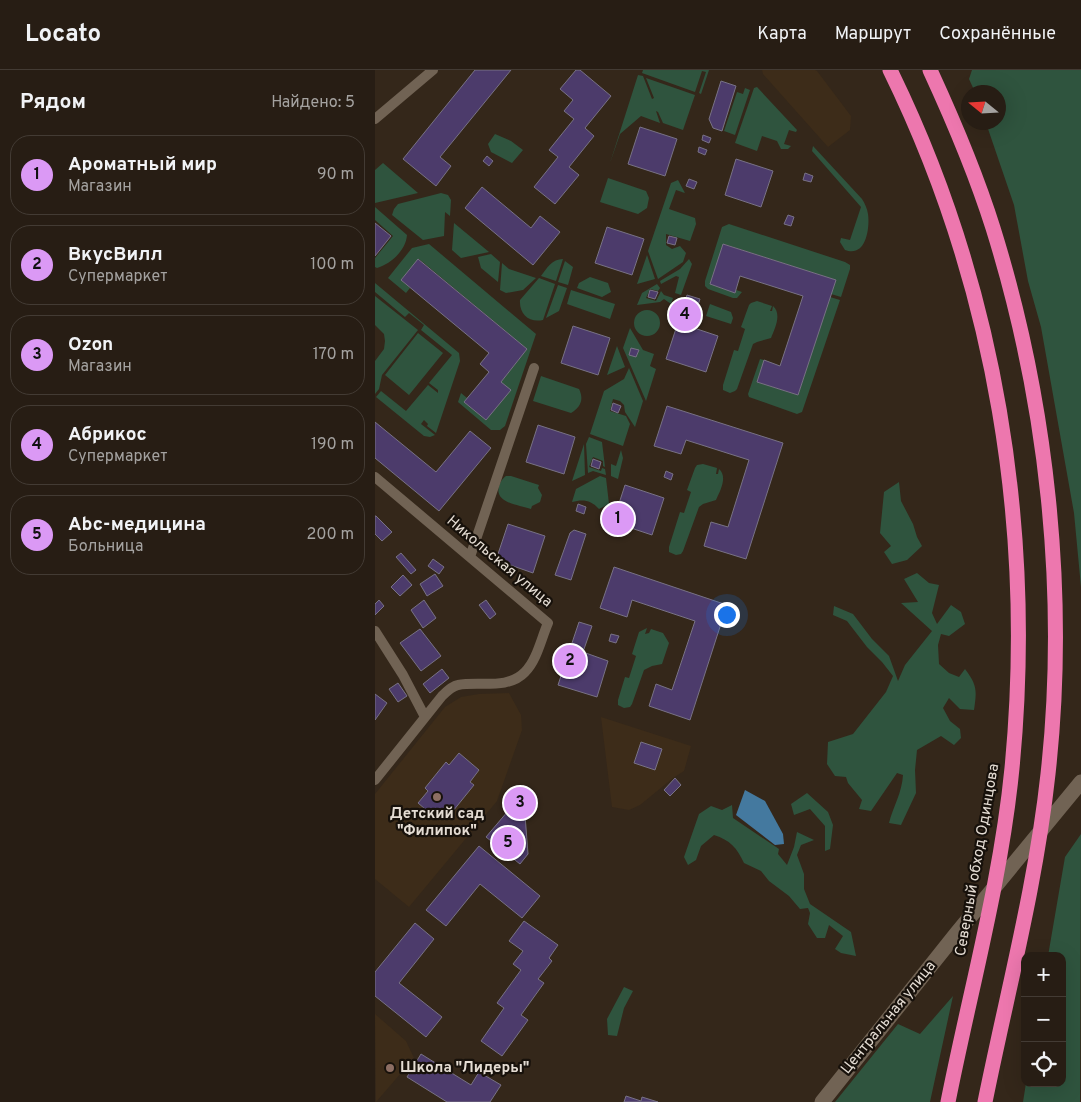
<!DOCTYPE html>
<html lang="ru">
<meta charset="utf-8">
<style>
:root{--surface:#271d14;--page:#332a22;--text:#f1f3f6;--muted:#a4a2a0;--line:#433b34;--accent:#db99f5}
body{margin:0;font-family:Overpass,sans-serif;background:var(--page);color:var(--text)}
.controls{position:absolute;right:15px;bottom:15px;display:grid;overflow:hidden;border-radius:10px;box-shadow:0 5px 20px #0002}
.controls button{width:45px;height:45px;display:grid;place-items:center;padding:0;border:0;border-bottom:1px solid var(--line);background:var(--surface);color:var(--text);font:25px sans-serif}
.compass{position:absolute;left:586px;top:15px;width:45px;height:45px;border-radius:50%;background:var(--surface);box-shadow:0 5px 20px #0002;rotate:288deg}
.you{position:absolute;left:351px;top:544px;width:18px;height:18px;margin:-12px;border:4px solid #fff;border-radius:50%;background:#1a73e8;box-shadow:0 0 0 8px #1a73e833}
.badge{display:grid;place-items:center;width:32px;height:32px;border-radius:50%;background:var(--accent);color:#111;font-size:16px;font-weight:700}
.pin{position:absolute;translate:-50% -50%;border:2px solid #fff;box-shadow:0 1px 5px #0006}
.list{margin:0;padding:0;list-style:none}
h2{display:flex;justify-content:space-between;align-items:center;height:65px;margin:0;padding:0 20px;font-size:21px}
h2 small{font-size:16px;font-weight:400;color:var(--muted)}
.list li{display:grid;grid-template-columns:32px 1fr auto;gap:15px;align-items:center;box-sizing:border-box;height:80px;margin:0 10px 10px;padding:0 10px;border:1px solid var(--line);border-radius:20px}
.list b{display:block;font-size:19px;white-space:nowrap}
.list p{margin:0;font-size:16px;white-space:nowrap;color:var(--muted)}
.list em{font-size:16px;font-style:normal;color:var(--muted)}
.icon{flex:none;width:28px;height:28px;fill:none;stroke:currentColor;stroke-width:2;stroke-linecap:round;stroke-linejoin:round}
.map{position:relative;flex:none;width:706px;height:1032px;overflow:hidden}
header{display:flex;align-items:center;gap:30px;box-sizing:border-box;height:70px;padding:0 25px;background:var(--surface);border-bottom:1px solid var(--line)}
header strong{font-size:24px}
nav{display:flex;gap:28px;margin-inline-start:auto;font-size:18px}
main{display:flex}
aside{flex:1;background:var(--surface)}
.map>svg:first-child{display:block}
.built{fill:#3d2c19}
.green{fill:#2f543e}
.water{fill:#44799f}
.building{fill:#4c3b6b;stroke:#787285}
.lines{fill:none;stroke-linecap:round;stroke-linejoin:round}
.street{stroke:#716354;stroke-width:10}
.secondary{stroke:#716354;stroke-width:15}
.highway{stroke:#ed77ae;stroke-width:15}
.education-dot{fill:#8d6e63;stroke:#17110b;stroke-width:2}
.labels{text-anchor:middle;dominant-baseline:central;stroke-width:4.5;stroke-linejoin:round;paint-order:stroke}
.street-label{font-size:15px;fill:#e4dcd3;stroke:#17110b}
.poi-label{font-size:15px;font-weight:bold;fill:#e4dcd3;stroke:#17110b}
</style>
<header>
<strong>Locato</strong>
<nav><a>Карта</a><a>Маршрут</a><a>Сохранённые</a></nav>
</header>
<main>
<aside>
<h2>Рядом<small>Найдено: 5</small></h2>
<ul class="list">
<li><span class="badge">1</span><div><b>Ароматный мир</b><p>Магазин</p></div><em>90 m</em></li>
<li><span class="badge">2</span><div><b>ВкусВилл</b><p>Супермаркет</p></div><em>100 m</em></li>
<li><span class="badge">3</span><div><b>Ozon</b><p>Магазин</p></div><em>170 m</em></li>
<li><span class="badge">4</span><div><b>Абрикос</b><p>Супермаркет</p></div><em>190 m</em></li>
<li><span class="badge">5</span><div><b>Abc-медицина</b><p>Больница</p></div><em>200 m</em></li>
</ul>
</aside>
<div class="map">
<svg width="706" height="1032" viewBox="0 0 706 1032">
<rect width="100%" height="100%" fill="#34271a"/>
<path class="built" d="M387,0h53l2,1 34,45 -1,14 -22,17 -65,-73z
M134,623l12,22 1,15 -25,71 -88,106 -34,-28v-85l70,-87 16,-10 18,-3z
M226,647l90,29 -7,25 -11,7 -33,27 -11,5 -17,-3z
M0,944l31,27 8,17 -38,44z"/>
<path class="green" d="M268,0h66l-8,24 -2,-1 7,-21 -4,-1 -7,21 -53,-19z
M597,0h109v517l-7,-74 -33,-186 -13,-46 -14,-76 -28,-82 13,-1v-30h-24l-6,-13z
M263,5l5,1 9,23 2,-1 -8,-20 49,17 -12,35 -20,-7 -5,-11 -2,-1 4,12 -19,-7 -21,18 -10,29z
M382,17l40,43 -1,2 -7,-2 -5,14 7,2 -3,3h-7l-4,-8 -15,-5 -5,15 -22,-8 19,-55z
M370,18l5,2 -15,45 -11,-4 13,-39 6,2z
M120,64l16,7 12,9 -11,13 -21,-11 -3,-8z
M438,76l49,53c3,5 5,9 6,15 2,14 -2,44 -23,36l-5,-8 1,-4 9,2 11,-33 -49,-56z
M8,93l35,30 -43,10v-33z
M233,108l38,13 3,7 -2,10 -9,6 -38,-12z
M303,110l7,13 -9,-3 -7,19 26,9 1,6 -6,17 -24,-7v11l6,4 8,-3 6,7 -3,9 -25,17 -10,-28 23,-68z
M66,123l7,2 3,5 -1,16 -5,-4 -1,24 -21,4 -31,-25 2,-6 4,-5z
M0,137l32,28c-1,15 -16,29 -30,33l-2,-1v-9l18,-22 -18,-16z
M79,153l35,29 -28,6 -9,-8z
M354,154l116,38 5,3v4l-9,28 -10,-3 4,-14 -111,-36 -14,40 25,9 1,-3 6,2 -5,6h-4l-25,-9 -3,-3v-5l17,-54z
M54,174l107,90 -31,92 -5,4h-9l-33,-28 3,-9 6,5 34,-16 26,-33 -108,-90 -18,21 9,8 -4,5 -18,-15 24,-30z
M116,184l9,8 -2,20 -17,-14 -3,-11z
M272,185l8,24 -18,5z
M188,189l-7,22 -15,-5c6,-8 11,-17 22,-17z
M314,189l3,5 -11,31 -6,-2 4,-16 -3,-1 -15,8 -1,-3 20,-12z
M190,191l8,6 -5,18 -10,-3z
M127,193l7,6 27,9 -13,12 -17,3 -6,-3z
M215,207l18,6 3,9 -9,5 -25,-9 2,-5z
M164,208l16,6 -12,36c-14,3 -24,-6 -23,-20z
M0,213l84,70 1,8 -24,72 -9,-7 1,-2 -4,-4 -3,4 14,11 -5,2 -6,-1 -48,-39 5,-6 25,20 22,-26 10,8v-3l-9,-7 23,-28 -31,-25 3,-5 -15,-12 -4,4 -30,-25z
M282,214l3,4 -2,3 -8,-2 -4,9 10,3 5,-10 3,4 9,3 -2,6 -7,-5 -4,3 -23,3 5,-12z
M183,215l9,3 -8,23 -13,7z
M196,220l44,14 -5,15 -43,-15z
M0,226l43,34 -36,45 -3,14 -4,5v-33l9,-12 1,-8 -1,-7 -9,-9z
M455,227l10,3 -38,112 -5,2 -48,-17 -1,-3 12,-35 4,1 -7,22 41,13z
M382,231l15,5 -2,5h2l1,-5c9,8 2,22 -2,32l-14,4 -4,2 -16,45 -2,2 -5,2 -7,-3v-5l11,-35 4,1 7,-22 -4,-2 8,-22 2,-2z
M335,234l21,8 2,6 -2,6 -25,-8z
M259 253a13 13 0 1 1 26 0a13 13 0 1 1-26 0Z
M255,258l13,22 11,4 -4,12 6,3 -10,32 -23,-53z
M43,263l25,20 -34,42 -24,-20z
M242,276l8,21 -18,8z
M254,298l14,33 -8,26 -10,-15 -1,-7 -4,-4 -7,-2 -3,12 16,5 4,8 -7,22 -33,-12 14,-43 20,-12z
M166,306l38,13c5,10 2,18 -8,24l-38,-12z
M214,367l13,5 3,25 -2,-1v-5l-10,-4 -4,10 12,4 1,-3 3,1 1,6 -13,-4 -5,2 -2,-29z
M209,374l1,31 -13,6z
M246,380l2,8 -5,21 -7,-3v-12l5,2z
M328,394l14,4 -1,6h2l1,-5c9,8 1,22 -3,31l-13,4 -4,3 -16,44 -2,3 -5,1 -7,-3v-5l11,-35 4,1 7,-21 -4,-2 8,-22 2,-3z
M131,406h5l28,9 -1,3 4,7 -2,7 -8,4 -1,3c-12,-4 -37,-6 -32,-23 2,-5 3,-7 7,-10z
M225,406l6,2 3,26 -10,5c-8,-9 -16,-10 -27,-7l4,-13z
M524,412l2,19 12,23 4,13 5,9 -15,14 -15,4 -8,-12 7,-6 -11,-13 4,-41z
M542,503l12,10 10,2 -7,28 5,11 14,-19 10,7 4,12 -16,12 -8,-2 -3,11 1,19 10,9 10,4 6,-8c12,16 12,21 9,41l-14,-1 -11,-11 -6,10 7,13 10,8 1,9 -7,7 -13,-9 -24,14 -2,20 1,23 -15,32 -12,-2c4,-16 13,-30 14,-48l-6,-2 -26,38 -12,-2 3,-9 -14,-17 -2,-6 -11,-1 -8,-12 1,-22 25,-8 33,-42 7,-16 -11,-14 -15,-15 -20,-26 -14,-6 1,-9 19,8 19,25 17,17 9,25 7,-16 27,-34 -31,-28 17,-1 -14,-23z
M272,558l-2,6 4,-1 2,-4 12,4 6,10 -7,21 -10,2 -8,4 -12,34 -2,3 -6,1 -6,-3v-5l7,-23 4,1 7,-22 -4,-2 7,-22z
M432,723l21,19 5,13 -3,24 -5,2v-25l-15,-17 -16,6 -3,-11z
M357,735l1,13 46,31 -1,5 9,11 7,-18 3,-15 17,8 -13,5 -4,10 7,19v15l6,15 41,28 5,24 -15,-3 -6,-4 8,-13 -14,-11 -4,13h-8l-9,-14 2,-11 -2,-5 -8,1 -11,-13 -20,-15 -8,-10 -17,-8c-7,-15 -14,-23 -30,-28l-13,11 -5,14 -8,5 -4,-8 15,-43 12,-8 11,4z
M706,764l-1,268h-57l3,-19h36v-127h-14l17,-99z
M249,917l9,4 -9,17 -7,28 -9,-1 -1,-16z
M578,926l-23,106h-95l63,-78 22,10z"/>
<path class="water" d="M370,720l20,11 18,33 1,10 -9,1 -39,-30z"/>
<path class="building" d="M100,0h36l-71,87 11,9 -15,20 -33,-27z
M201,0h4l31,26 -26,32 9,8 -25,31 10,8 -24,29 -21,-17 24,-30 -9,-7 25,-31 -10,-8 9,-11 -13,-11z
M346,11l15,5 -14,45 -9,-3 -4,-9z
M265,57l37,12 -12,37 -37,-12z
M328,65l8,3 -2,5 -7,-3z
M324,77l8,3 -2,5 -7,-3z
M112,86l6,5 -4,5 -6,-5z
M361,89l37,12 -12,36 -36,-12z
M430,103l8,3 -2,6 -8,-2z
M314,109l8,3 -3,7 -8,-3z
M107,117l49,41 9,-12 20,16 -27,33 -68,-57z
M413,145l6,2 -3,9 -7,-2z
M0,153l16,13 -16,20z
M232,157l37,12 -12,36 -37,-12z
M294,166l8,2 -2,7 -8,-2z
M348,174l113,36 -38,115 -41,-13 7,-22 16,6 23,-70 -63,-20 -5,17 -25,-9z
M43,189l109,90 -26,33 10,8 -25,30 -22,-18 25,-30 -9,-8 9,-11 -88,-73z
M275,220l8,2 -3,7 -7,-2z
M312,225l13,4 -9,28 27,9 -12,36 -40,-13z
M198,256l37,12 -12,37 -37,-12z
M256,278l8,2 -3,7 -7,-2z
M238,333l8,3 -3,7 -7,-3z
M292,336l116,37 -37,116 -42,-13 7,-24 17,5 21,-67 -63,-20 -5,14 -27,-8z
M0,352l61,50 34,-41 21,17 -52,63 -64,-53z
M163,355l37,12 -11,37 -38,-12z
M218,389l8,3 -2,7 -8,-3z
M291,401l7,3 -2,6 -7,-3z
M250,415l39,13 -12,37 -39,-13z
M203,434l8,3 -2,7 -8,-3z
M0,446h1l16,16 -10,9 -7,-7z
M133,454l37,12 -12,37 -37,-13z
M199,460l12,4 -15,46 -16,-5 15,-42z
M26,483l15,17 -5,4 -15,-17z
M58,489l11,8 -5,7 -11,-8z
M239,497l113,38 -37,115 -41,-14 7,-22 16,6 23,-69 -63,-21 -5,17 -27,-9z
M60,504l8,12 -16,10 -7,-12z
M28,505l9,10 -12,11 -9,-9z
M4,530l5,6 -9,9v-11z
M49,530l12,18 -13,10 -12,-18z
M111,530l10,14 -6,5 -11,-14z
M204,552l13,4 -9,26 25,9 -11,36 -39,-12z
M45,559l21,27 -20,15 -21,-28z
M236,564l8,2 -3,7 -7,-2z
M67,599l7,9 -19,15 -7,-9z
M23,613l9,13 -9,6 -9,-13z
M0,624l12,9 -12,17z
M266,672l21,7 -7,21 -21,-7z
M84,683l20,17 -9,12 4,3 -21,26 -5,-4 -10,13 -20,-17 10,-12 -3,-3 21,-26 3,3z
M300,708l6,7 -11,11 -6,-6z
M144,728l5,4 4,52 -8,10 -34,-27z
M104,776l61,50 -18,22 -42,-34 -34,42 -20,-16z
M149,851l34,24 -9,13 3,3 -14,18 6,4 -23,32 7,5 -26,36 -21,-15 23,-33 -7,-5 24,-33 -8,-6 10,-13 -14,-10z
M40,853l19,16 -35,44 43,34 -16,20 -51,-41v-24z
M46,984l50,31 8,-13 22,13 -11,17h-43l-40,-25z
M251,1026l15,5 1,-4 16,5h-34z"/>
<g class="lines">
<path class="street" d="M0,49l58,-49
M0,407l173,146c-7,16 -11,37 -23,49 -17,18 -46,9 -67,13 -6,1 -12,7 -16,11l-67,84
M95,487l64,-189
M0,561l28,44 22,42"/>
<path class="secondary" d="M447,1032l134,-168 125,-152"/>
<path class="highway" d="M515,0c106,216 145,460 122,698 -11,113 -42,223 -64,334
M555,0c24,52 46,104 63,158 54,173 75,365 55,546 -12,111 -41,219 -63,328"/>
</g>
<g class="education-dot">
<circle cx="62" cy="727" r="5"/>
<circle cx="15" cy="998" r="5"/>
</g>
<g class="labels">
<g class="street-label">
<text transform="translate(124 492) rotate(40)">Никольская улица</text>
<text transform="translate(603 790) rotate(-80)">Северный обход Одинцова</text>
<text transform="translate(514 948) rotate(-51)">Центральная улица</text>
</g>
<g class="poi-label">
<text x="62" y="744">Детский сад<tspan x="62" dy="17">"Филипок"</tspan></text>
<text x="25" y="998" text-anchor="start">Школа "Лидеры"</text>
</g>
</g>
</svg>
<div class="controls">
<button>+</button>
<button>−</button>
<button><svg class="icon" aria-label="locate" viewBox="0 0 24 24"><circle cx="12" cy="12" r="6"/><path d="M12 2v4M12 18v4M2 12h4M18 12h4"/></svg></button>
</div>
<svg class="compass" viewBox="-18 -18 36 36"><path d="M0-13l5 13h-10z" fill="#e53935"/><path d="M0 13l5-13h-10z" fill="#a4a2a0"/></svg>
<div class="you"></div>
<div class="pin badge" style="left:243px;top:449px">1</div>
<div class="pin badge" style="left:195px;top:591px">2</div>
<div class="pin badge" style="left:145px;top:733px">3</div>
<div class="pin badge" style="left:310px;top:245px">4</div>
<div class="pin badge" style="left:133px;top:773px">5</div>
</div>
</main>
